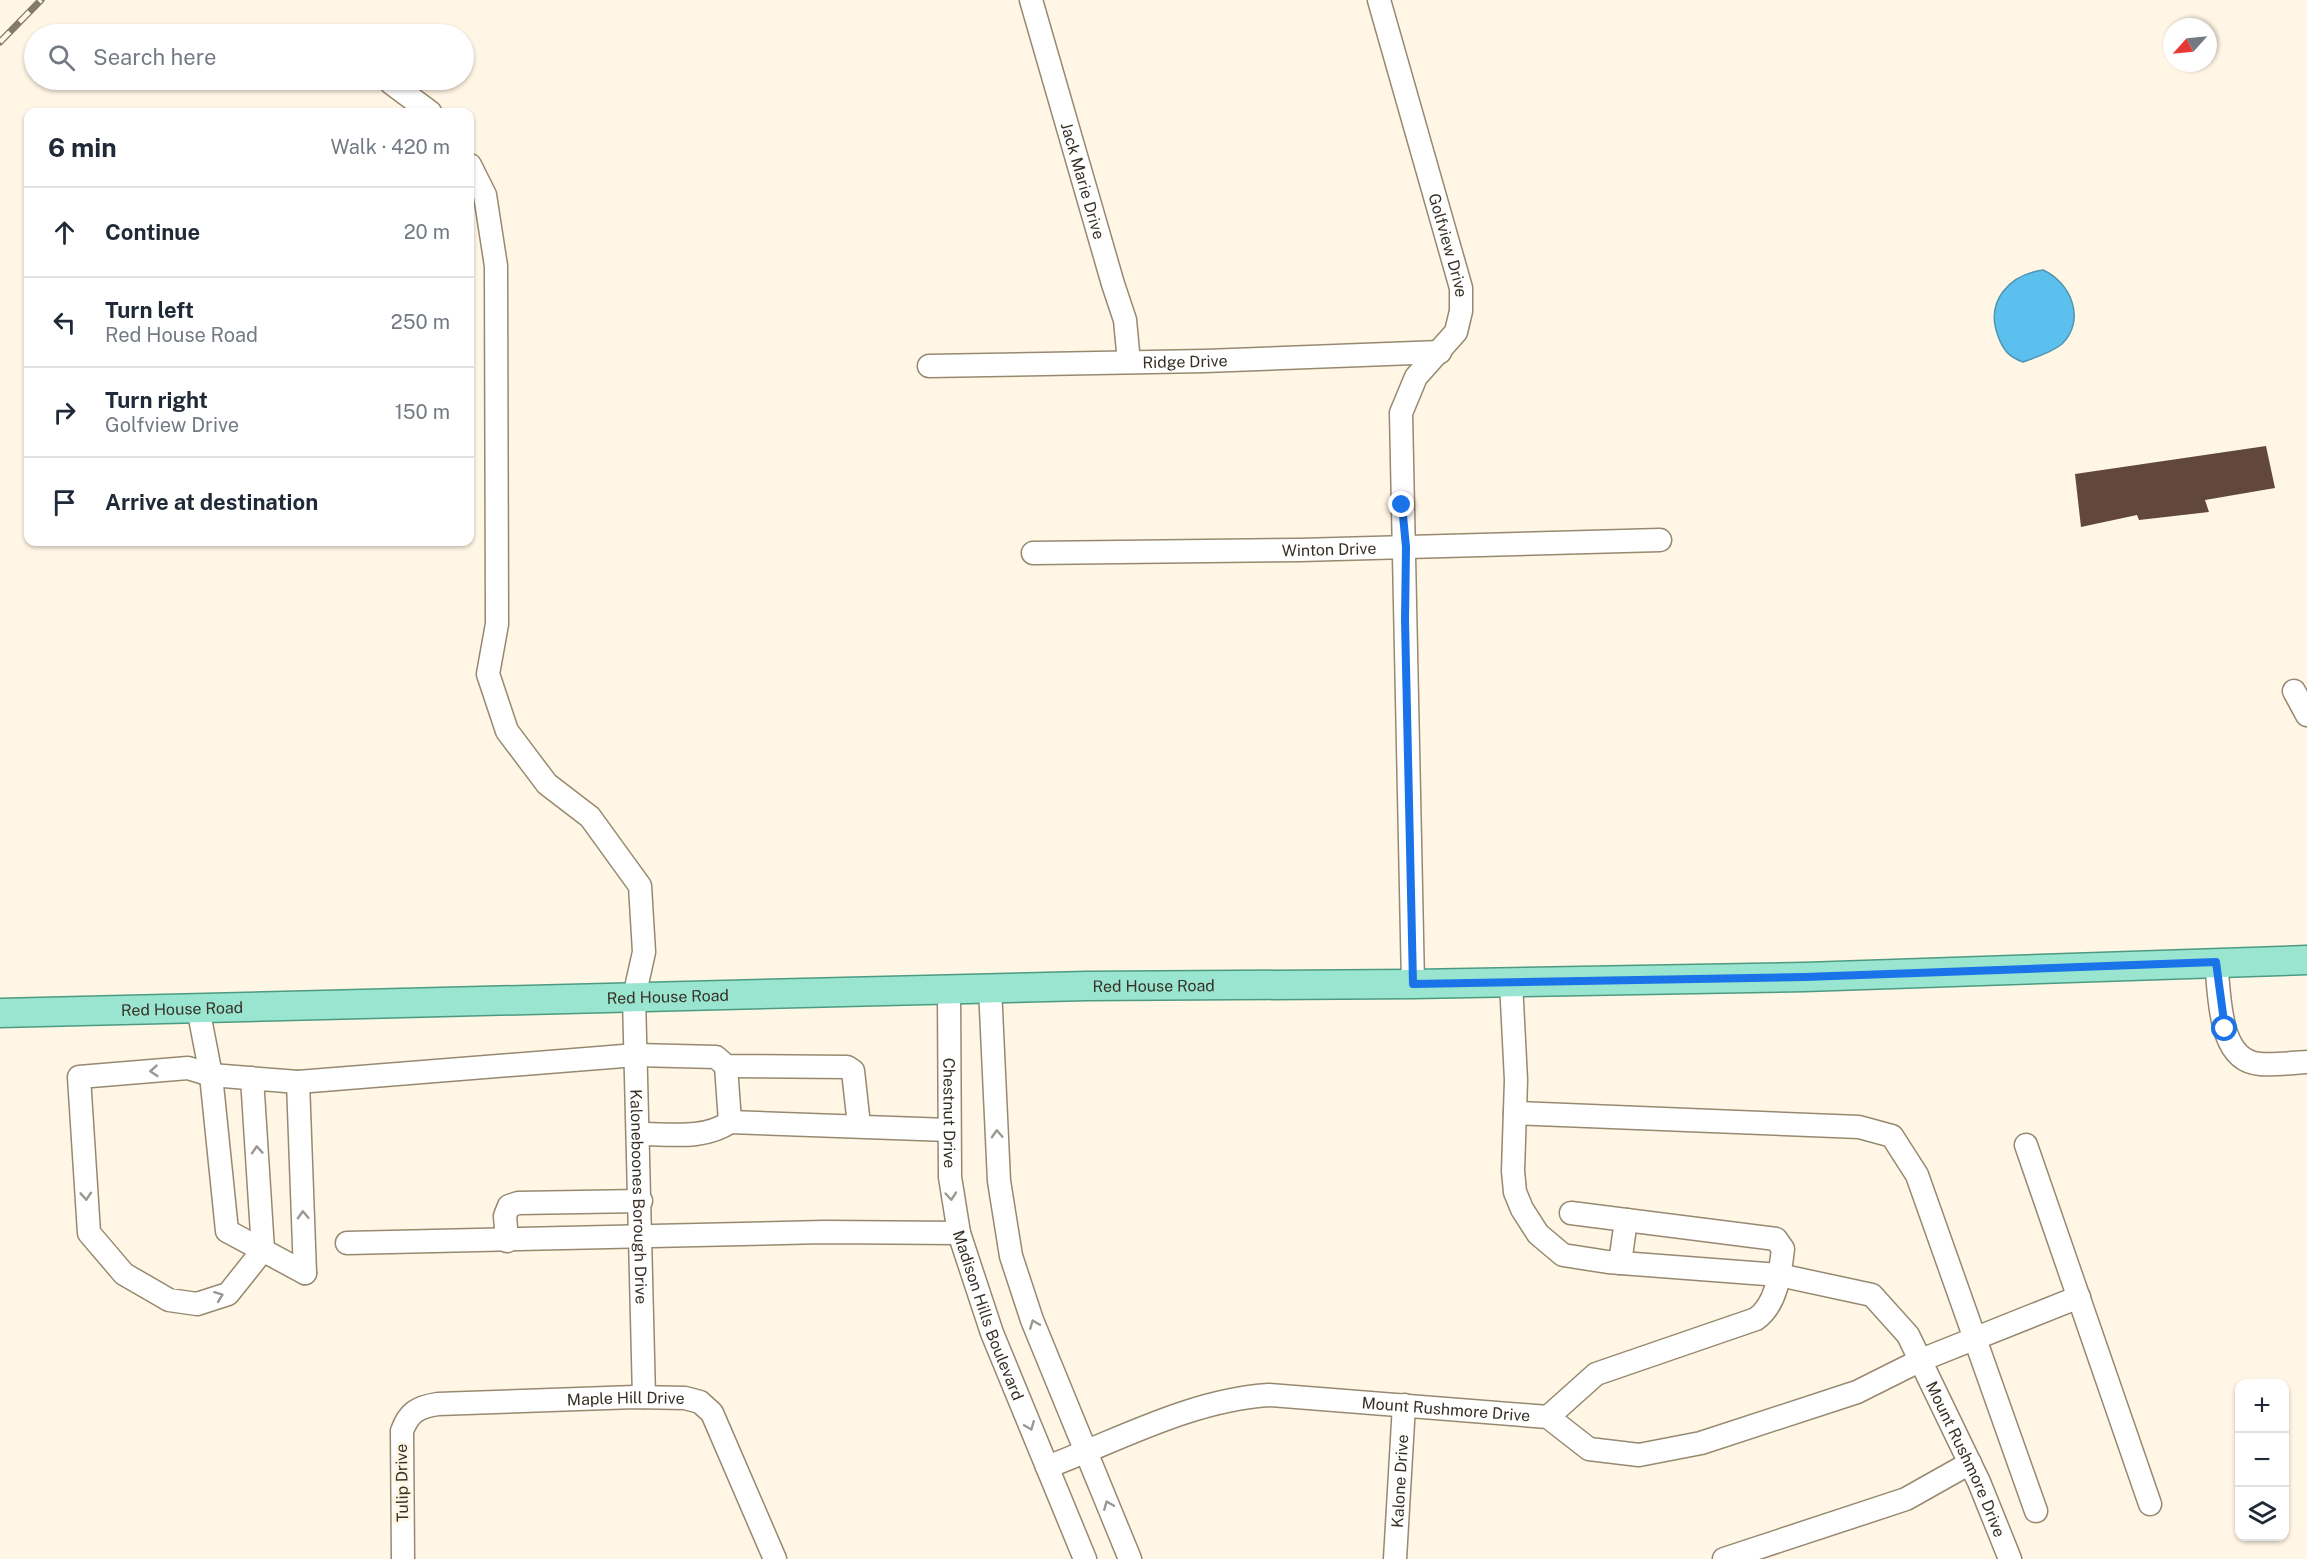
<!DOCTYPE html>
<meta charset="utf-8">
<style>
:root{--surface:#fff;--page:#f6f6f7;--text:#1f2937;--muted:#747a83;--line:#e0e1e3}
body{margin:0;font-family:"Public Sans",sans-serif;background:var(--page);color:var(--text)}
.controls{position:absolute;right:18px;bottom:18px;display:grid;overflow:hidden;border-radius:12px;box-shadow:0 2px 4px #0004}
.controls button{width:54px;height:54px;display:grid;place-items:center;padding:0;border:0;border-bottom:2px solid var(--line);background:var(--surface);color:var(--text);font:30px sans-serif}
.compass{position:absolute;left:2163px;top:18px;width:54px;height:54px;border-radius:50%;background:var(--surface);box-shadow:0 2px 4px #0004;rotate:243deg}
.stop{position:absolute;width:18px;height:18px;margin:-14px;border:4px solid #1a73e8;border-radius:50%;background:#fff}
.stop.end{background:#1a73e8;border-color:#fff;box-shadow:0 2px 6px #0008}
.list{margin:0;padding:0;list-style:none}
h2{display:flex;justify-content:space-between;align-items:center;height:78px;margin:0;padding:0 24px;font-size:26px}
h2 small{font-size:20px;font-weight:400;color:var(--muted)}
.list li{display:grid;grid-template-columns:39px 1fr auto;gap:18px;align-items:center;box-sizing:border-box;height:90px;padding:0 24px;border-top:2px solid var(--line)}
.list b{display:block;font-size:22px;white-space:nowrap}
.list p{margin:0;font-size:20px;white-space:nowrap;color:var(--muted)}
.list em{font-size:20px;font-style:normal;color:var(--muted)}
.icon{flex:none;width:33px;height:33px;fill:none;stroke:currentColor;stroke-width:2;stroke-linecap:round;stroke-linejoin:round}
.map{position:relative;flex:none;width:2307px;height:1559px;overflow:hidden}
.search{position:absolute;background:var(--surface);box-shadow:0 2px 4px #0004;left:24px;top:24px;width:450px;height:66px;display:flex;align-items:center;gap:15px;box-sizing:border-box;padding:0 21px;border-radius:33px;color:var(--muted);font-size:22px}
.panel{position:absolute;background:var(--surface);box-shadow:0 2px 4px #0004;left:24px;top:108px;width:450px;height:438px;border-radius:12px}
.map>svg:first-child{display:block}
.water{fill:#5bc0ee;stroke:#5095b2;stroke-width:1.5}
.building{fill:#62473f}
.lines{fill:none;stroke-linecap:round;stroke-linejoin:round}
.minor-casing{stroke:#96896f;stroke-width:25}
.major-casing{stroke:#4c9b81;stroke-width:31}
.minor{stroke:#fff;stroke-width:22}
.major{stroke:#9ae5d0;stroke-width:28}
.rail-casing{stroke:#827b6e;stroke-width:7}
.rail{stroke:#fff6e5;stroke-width:4.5;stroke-dasharray:14;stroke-linecap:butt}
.oneway{stroke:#9b9893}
.route{stroke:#1a73e8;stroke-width:8}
.labels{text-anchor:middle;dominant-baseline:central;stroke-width:6;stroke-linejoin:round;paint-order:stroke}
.street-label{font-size:16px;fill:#373127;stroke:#fff6e5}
</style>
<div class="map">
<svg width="2307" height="1559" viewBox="0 0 2307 1559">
<rect width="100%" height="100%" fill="#fff6e5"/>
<path class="water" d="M2043,270c27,12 44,49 19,74 -11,9 -26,13 -39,18 -14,-5 -20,-12 -25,-26 -13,-35 11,-61 45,-66z"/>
<path class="building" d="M2266,446l9,42 -70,12 4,12 -70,8 -2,-5 -56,12 -6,-53z"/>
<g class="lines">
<defs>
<g id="minor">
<path id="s1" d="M1031,0l82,284 12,36 4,42"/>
<path id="s2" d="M1379,0l82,288v23l-5,21 -40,45 -15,36 12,571"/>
<path d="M391,83l39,29"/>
<path id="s3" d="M470,165l15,30 11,71 1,358 -9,50 19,57 40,53 43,33 50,69 4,66 -10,45 10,400"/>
<path id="s4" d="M929,366l276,-5 235,-9"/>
<path id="s5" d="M1033,553l267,-3 360,-10"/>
<path d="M2294,691l13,24"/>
<path d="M2216,962c4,31 1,99 44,102 16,1 32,-1 47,-2"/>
<path id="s6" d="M1511,982l5,98 -3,91 2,21 7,17 16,25 25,21 45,7 171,13 93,20 36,40 71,147 31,77"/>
<path d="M990,988l9,193 12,75 21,64 98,239"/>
<path id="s7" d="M949,991l1,186 9,56 33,100 93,226"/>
<path d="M198,1008l13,67 16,156 78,42"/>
<path d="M726,1066l4,56"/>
<path d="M252,1078l11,172 -35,44 -31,10 -28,-4 -45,-26 -35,-41 -10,-156 109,-9 23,7 87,7 338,-27 80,2 10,9 121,1 6,4 6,54"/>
<path d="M298,1082l7,191"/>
<path d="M1515,1113l344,14 33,9 25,39 119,336"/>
<path d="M640,1134c30,0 64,6 90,-12l218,8"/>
<path d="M2026,1145l124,359"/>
<path d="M507,1241l-2,-25 4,-10 9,-3 123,-2"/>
<path d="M347,1243l477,-11 135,1"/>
<path d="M1620,1263l6,-43"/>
<path d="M1548,1417l48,-43 160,-55c21,-15 24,-46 27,-70l-7,-10 -205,-26"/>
<path id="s8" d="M1047,1467c72,-27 144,-67 222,-72l279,22 41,32 50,6 62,-12 156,-51 64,-32 158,-63"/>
<path id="s9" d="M403,1559l-1,-128c7,-19 16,-24 36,-27l197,-7 50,1 15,4 12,11 63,146"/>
<path id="s10" d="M1395,1559l9,-154"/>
<path d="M1724,1559l182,-60 64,-36"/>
</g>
<g id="major">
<path id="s11" d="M0,1013l1087,-27 326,-2 392,-7 502,-17"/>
</g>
</defs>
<use href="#minor" class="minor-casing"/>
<use href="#major" class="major-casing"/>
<use href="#minor" class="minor"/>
<use href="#major" class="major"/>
<defs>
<path id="rail" d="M0,42l41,-42"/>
</defs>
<use href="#rail" class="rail-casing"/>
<use href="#rail" class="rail"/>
</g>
<defs><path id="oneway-chevron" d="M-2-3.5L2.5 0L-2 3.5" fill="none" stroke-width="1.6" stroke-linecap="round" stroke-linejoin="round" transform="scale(1.5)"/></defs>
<g class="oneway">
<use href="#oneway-chevron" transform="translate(154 1071) rotate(176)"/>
<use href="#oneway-chevron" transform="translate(997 1134) rotate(-93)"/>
<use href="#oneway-chevron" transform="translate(257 1150) rotate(-94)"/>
<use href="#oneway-chevron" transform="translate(86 1196) rotate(86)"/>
<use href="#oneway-chevron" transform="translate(951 1196) rotate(85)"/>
<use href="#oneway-chevron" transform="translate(303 1215) rotate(-92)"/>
<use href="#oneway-chevron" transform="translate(219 1296) rotate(-21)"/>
<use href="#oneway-chevron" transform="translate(1034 1324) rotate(-112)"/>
<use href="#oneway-chevron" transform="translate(1030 1426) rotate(68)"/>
<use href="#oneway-chevron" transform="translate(1108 1505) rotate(-112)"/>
</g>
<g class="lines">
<path class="route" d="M1402,505l4,42 -1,73 8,364 392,-7 411,-15 9,67"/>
</g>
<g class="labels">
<g class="street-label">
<text stroke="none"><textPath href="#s1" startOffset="188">Jack Marie Drive</textPath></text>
<text stroke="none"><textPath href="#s2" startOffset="255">Golfview Drive</textPath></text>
<text stroke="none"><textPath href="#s4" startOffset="256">Ridge Drive</textPath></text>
<text stroke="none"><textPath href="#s5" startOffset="296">Winton Drive</textPath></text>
<text stroke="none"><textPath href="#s11" startOffset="1154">Red House Road</textPath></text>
<text stroke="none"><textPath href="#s11" startOffset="668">Red House Road</textPath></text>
<text stroke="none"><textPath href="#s11" startOffset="182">Red House Road</textPath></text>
<text stroke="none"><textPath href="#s7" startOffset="122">Chestnut Drive</textPath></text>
<text stroke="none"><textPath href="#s3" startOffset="1092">Kaloneboones Borough Drive</textPath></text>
<text stroke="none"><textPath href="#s7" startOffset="330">Madison Hills Boulevard</textPath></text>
<text stroke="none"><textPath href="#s9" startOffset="364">Maple Hill Drive</textPath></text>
<text stroke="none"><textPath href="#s8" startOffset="412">Mount Rushmore Drive</textPath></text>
<text stroke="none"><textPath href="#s6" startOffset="794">Mount Rushmore Drive</textPath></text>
<text stroke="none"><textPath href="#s10" startOffset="78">Kalone Drive</textPath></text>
<text transform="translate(402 1483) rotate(-91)">Tulip Drive</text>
</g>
</g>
</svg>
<div class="controls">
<button>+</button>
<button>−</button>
<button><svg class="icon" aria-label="layers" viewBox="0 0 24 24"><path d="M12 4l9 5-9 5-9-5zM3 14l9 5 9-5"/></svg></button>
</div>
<svg class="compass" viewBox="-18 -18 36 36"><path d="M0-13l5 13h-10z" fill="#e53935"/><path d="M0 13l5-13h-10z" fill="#747a83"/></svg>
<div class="stop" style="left:2225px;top:1029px"></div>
<div class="stop end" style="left:1402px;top:505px"></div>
<div class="search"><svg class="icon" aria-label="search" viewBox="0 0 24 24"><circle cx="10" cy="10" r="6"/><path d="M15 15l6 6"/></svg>Search here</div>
<section class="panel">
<h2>6 min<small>Walk · 420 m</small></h2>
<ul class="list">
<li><svg class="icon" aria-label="ahead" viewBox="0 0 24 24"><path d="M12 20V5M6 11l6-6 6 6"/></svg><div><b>Continue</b></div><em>20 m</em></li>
<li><svg class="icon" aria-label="left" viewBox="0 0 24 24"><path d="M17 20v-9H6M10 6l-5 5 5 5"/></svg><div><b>Turn left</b><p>Red House Road</p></div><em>250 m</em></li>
<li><svg class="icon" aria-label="right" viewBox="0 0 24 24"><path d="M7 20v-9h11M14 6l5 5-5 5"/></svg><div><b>Turn right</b><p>Golfview Drive</p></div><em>150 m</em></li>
<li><svg class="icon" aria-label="arrive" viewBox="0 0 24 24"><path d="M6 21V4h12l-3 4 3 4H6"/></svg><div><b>Arrive at destination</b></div></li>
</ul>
</section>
</div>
